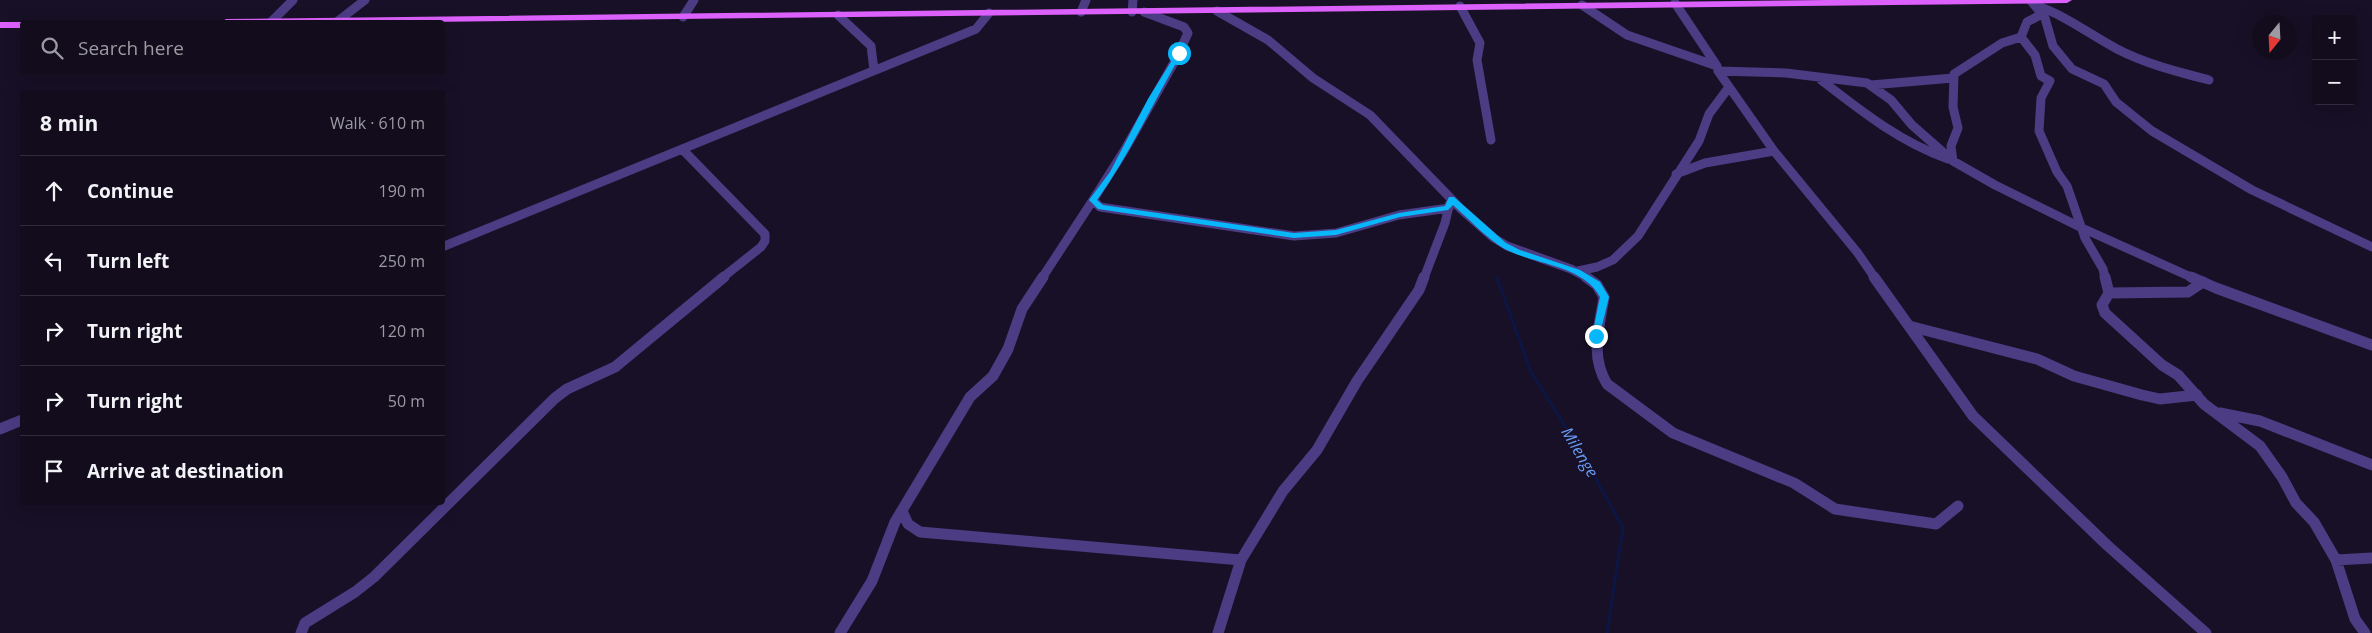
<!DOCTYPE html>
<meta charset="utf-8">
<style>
:root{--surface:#120c1c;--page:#1f1a29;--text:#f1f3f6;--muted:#9c9ba3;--line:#312c3b}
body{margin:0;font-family:"Open Sans",sans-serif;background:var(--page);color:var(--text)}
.controls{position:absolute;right:15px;top:15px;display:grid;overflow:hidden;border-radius:5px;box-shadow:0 5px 20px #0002}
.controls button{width:45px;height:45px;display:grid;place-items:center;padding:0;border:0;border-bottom:1px solid var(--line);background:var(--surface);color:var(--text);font:25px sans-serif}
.compass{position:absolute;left:2252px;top:15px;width:45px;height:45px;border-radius:50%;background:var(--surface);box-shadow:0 5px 20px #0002;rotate:198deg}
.stop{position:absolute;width:15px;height:15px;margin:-11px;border:4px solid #08b7f9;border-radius:50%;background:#fff}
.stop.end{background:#08b7f9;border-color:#fff;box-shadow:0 1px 5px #0008}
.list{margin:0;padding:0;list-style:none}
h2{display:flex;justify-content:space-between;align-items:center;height:65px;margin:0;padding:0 20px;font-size:21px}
h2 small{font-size:16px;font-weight:400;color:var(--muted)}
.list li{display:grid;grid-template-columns:32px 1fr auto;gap:15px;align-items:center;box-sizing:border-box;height:70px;padding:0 20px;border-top:1px solid var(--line)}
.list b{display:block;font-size:19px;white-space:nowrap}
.list em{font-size:16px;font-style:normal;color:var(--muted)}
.icon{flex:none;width:28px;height:28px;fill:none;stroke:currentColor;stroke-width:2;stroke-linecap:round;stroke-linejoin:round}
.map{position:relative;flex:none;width:2372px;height:633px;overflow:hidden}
.search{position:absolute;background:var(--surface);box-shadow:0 5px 20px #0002;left:20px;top:20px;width:425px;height:55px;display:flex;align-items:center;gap:12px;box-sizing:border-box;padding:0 18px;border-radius:5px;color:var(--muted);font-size:19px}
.panel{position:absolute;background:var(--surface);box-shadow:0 5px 20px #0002;left:20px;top:90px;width:425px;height:415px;border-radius:5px}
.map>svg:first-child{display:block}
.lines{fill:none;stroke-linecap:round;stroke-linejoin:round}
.stream{stroke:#0c1644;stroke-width:3}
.street-far1{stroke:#4b3c84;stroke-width:9}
.street{stroke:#4b3c84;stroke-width:11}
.primary{fill:#dc60fb;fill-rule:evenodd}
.route{fill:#08b7f9}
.labels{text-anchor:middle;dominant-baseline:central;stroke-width:5;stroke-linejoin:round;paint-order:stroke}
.water-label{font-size:16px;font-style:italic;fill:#679dfb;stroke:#181026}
</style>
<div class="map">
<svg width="2372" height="633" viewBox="0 0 2372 633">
<rect width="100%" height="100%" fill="#181026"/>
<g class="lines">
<path class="stream" d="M1497,278l34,94 49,78 43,78 -16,105"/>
<path class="street-far1" d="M2031,1l14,17 8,28 19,23 32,15 12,18 36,29 100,59 120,57
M1675,3l42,63 1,5 56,80 83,101 18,26
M1582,5l45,30 90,31
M2035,5c30,10 54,29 82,44 29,15 61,23 92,31
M1460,6l20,37 -3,17 14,80
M1217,11l51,29 45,38 57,37 91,94 33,29 13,8 64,23 17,9
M1081,12l5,-12
M1132,12l1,-12
M1144,12l40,15 4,6 -12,26 -52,92 -31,49 7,7 194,29 42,-3 63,-18 50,-7
M838,15l33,31 3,24
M683,17l11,-17
M338,21l27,-21
M271,22l22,-22
M2021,37l14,18 6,21 9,5 -9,17 -2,33 18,41 10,14 18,52 18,31 2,9
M2021,37l6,-15 15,-8
M1718,71l68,2 81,10 24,17 21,25 41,36 42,24 87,43 111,50
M1821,80c40,31 79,62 127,79
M1871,85l82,-7
M682,149l83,85v7l-4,6 -39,31
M1953,161l-2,-15 7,-18 -5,-21 1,-33 48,-31 19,-6
M1676,174l29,-11 69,-12
M442,247l534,-218 13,-16
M1578,271l19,-4 16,-7 25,-24 61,-95 10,-27 20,-27
M1042,278l51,-78
M1424,278l21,-55 5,-21"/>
<path class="street" d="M1586,277l11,8 7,12c-5,31 -14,59 3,87l66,49 121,50 41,26 101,15 22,-18
M1874,277l99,139 135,130 98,87
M2105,277l4,16 -7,12 3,8 57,52 16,10 26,29 56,42 22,31 14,26 18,19 22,38 19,59 10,14
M2191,277l25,11 156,57
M2109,293l79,-1 15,-10
M1909,326l128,33 37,17 68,19 18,4 37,-4
M2220,413l40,8 112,44
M0,429l22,-9
M902,511l6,13 12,8 321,28
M2336,560l36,-2
M301,633l4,-10 50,-31 19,-15 181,-179 12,-9 48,-22 109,-90
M840,633l32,-52 23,-59 75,-125 23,-21 15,-27 14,-40 21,-32
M1218,633l23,-73 42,-69 34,-41 40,-69 62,-91 5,-13"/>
<path class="primary" d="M1829,0h243l-5,3 -1641,19h-205l5,-3z
M0,22h24l-2,6h-22z"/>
</g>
<path class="route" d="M1177,52l5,1c-29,49 -52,101 -85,147l6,5 191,28 42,-3 63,-17 46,-7 4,-9h5l52,46 14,7 60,20 20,12 9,15 -10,41h-6l-1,-2 8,-39c-18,-33 -67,-32 -97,-49 -18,-11 -34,-29 -50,-43l-5,5 -48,7 -64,18 -42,3 -196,-29 -9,-9 21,-28 38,-73z"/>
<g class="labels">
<g class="water-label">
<text transform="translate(1580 452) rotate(59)">Milenge</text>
</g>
</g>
</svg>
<div class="controls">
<button>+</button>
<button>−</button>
</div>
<svg class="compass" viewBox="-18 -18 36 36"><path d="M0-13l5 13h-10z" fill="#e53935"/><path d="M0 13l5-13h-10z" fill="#9c9ba3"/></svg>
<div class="stop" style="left:1179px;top:53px"></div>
<div class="stop end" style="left:1596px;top:336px"></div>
<div class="search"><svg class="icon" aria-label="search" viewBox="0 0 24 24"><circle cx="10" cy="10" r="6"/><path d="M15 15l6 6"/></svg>Search here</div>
<section class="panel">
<h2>8 min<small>Walk · 610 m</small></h2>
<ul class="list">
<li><svg class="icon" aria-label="ahead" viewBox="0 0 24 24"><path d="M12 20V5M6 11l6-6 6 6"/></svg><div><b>Continue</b></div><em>190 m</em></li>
<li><svg class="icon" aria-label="left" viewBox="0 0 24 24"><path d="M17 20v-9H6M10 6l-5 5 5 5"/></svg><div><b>Turn left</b></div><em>250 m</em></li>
<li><svg class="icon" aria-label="right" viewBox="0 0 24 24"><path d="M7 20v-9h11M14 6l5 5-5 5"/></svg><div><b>Turn right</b></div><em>120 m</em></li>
<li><svg class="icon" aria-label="right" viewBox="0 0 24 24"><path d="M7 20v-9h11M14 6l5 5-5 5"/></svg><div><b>Turn right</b></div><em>50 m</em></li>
<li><svg class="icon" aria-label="arrive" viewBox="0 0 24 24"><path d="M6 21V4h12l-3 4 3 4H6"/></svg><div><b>Arrive at destination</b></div></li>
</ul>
</section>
</div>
